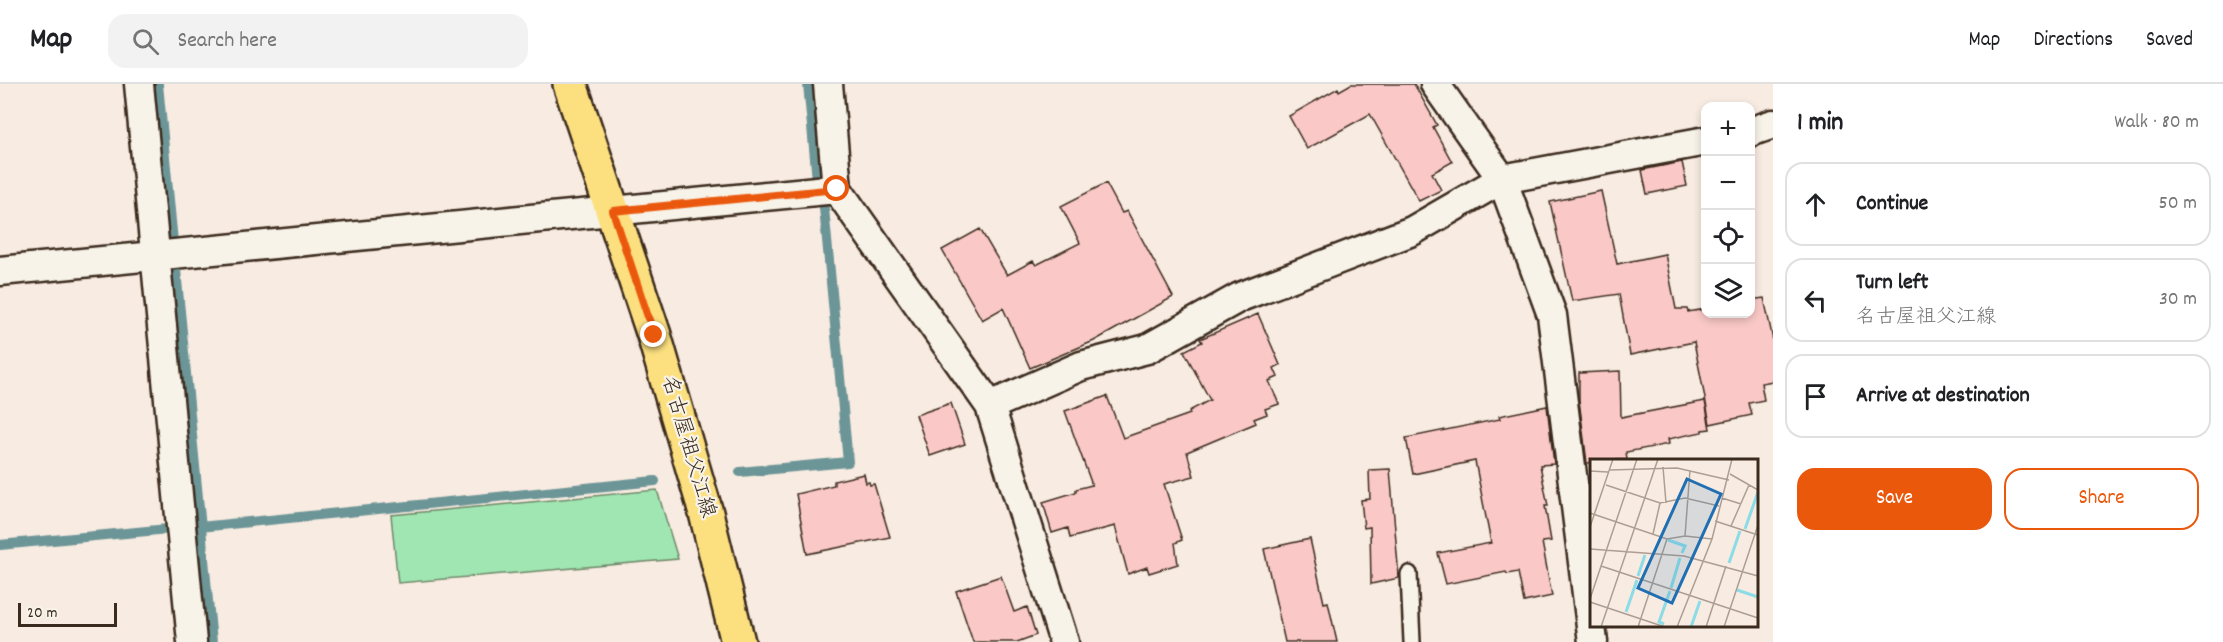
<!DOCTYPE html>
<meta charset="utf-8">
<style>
:root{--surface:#fff;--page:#f2f2f2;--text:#202124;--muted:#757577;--line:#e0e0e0;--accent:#ea580c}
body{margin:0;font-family:Dekko,"Klee One",sans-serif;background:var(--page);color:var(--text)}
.controls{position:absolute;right:18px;top:18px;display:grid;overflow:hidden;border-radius:12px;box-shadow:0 3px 9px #0003}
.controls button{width:54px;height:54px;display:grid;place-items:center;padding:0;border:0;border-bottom:2px solid var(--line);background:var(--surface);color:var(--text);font:30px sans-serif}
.scale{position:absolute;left:18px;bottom:15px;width:99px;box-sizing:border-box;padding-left:6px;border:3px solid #3b2a1e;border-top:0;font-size:16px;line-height:21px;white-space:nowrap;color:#3b2a1e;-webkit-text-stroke:4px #f7f3e8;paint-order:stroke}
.stop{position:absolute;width:18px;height:18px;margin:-14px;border:4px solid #ea580c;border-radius:50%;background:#fff}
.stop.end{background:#ea580c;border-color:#fff;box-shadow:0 2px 6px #0008}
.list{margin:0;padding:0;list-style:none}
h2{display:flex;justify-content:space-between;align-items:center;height:78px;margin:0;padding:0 24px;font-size:26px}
h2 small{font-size:20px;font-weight:400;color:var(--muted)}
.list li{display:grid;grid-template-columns:39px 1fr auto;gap:18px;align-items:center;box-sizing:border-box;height:84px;margin:0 12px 12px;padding:0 12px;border:2px solid var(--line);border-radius:18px}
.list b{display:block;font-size:22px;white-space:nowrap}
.list p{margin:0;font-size:20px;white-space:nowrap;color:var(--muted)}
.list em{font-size:20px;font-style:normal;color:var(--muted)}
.actions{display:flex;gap:12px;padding:18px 24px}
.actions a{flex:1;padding:14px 0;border:2px solid var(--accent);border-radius:18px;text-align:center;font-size:21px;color:var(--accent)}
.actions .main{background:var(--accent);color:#fff}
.icon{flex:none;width:33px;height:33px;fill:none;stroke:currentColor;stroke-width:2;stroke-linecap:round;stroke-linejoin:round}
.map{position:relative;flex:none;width:1773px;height:558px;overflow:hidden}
header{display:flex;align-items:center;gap:36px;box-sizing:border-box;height:84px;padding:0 30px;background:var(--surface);border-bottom:2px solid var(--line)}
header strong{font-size:28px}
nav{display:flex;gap:33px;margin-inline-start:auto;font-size:21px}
.search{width:420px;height:54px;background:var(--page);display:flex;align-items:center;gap:15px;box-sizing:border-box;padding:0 21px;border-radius:18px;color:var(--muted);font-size:22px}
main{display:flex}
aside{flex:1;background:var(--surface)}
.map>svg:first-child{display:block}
.green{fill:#a0e6b3;stroke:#6e8868;stroke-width:1.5}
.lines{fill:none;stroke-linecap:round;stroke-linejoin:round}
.stream{stroke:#6c9597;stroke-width:10}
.building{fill:#fac9c7;stroke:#3b2a1e;stroke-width:1.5}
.service-casing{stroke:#3b2a1e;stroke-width:20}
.minor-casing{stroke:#3b2a1e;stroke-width:33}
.primary-casing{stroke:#3b2a1e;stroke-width:38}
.service{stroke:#f7f3e8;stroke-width:15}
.minor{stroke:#f7f3e8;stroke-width:28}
.primary{stroke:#fce080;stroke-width:33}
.route{stroke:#ea580c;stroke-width:8}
.labels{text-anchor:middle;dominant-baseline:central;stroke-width:4.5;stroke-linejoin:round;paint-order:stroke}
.street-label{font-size:21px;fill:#3b2a1e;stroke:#f7f3e8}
.inset-river{fill:none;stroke:#8cdce7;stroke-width:3}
.inset-road{fill:none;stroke:#ac9e93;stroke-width:1.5}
.view{fill:#1f6fb2;fill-opacity:0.15;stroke:#1f6fb2;stroke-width:3}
.inset-edge{fill:none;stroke:#3b2a1e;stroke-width:3}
</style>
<header>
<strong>Map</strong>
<div class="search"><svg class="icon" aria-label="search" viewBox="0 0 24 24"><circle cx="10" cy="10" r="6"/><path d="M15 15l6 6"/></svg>Search here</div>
<nav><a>Map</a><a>Directions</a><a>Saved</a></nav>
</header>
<main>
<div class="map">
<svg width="1773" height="558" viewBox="0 0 1773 558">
<rect width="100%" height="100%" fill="#f8ebe1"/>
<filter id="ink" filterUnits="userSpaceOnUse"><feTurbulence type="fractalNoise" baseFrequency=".0167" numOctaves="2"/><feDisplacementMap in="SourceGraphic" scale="12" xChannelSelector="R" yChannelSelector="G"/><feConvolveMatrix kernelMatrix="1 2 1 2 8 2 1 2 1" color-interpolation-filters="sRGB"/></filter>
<g filter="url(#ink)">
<path class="green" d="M657,406l21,69 -280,24 -7,-68z"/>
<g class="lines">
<path class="stream" d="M158,0l15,158
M808,0l9,96
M176,186l36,372
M740,388l108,-10 -24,-254
M200,443l455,-46
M0,461l168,-16"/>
</g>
<path class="building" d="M1351,0h63l23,41 -4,2 19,35 -20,11 9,17 -22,11 -49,-87 -63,35 -18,-33 49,-28 1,3z
M1682,78l5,24 -40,8 -5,-24z
M1106,99l16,30 5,-2 46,86 -79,44 -64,27 -27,-60 -21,12 -40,-70 38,-21 27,46 26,-14 3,4 44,-22 -19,-37z
M1601,107l16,73 48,-10 11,55h11l1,3 18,-3v5h44v-14l14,-2 9,42v41l-12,2 3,17 -15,3 3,12 -42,9 -16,-82 -64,13 -11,-61 -47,7 -22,-99z
M1258,230l22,51 -6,3 4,9 -9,4 10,23 -14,5 2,5 -13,5 2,4 -69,29 7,24 -30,8 18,56 -7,3 3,21 -29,9 -2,-6 -19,7 -13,-48 -45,12 -2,-10 -16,5 -9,-31 33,-10v-3l16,-4 -27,-74 42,-15 16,42 67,-24 -1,-3 21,-11 -26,-49 18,-9 -2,-3z
M1620,287l1,46 84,-16 5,28 -8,1v2l-34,7 1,5 -43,8 1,8h-35v3h-5l-8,-63v-27z
M951,319l14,41 -35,12 -14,-41z
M1547,322l7,58 -14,1 8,41h-3l6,35 -9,1 10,54 -28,6 -6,-30 -11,2 -1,-2 -60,12 -8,-31 53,-10 -16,-82 -62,13 -7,-36 94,-19 -1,-3z
M1390,385l9,109 -28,6 -1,-57 -6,1 -3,-28 9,-1 -1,-29z
M864,390l2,9 3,-1 1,3 4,-1 16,53 -83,17 -11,-60 38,-9v-4z
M1310,455l14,64 4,-1 9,40h-52l-21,-93z
M1001,492l13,36 13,-5 9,28 -19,7h-44l-17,-51z"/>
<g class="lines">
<defs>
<path id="service" d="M1409,490l3,68"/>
<path id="minor" d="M139,0l53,558
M828,0l9,105 153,217 74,236
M1435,0l67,95 50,136 41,327
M1750,48l23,-8
M0,187l837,-82
M990,322l91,-40 66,-17 93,-52 172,-66 90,-52 204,-38"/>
<path id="primary" d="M570,0l84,251 52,178 32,129"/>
</defs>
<use href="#service" class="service-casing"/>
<use href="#minor" class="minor-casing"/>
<use href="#primary" class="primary-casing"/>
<use href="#service" class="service"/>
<use href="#minor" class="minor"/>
<use href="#primary" class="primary"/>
</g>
</g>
<g class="lines" filter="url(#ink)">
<path class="route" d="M654,251l-41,-124 224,-22"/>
</g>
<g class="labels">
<g class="street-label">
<text transform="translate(687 363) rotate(74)">名古屋祖父江線</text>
</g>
</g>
<g transform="translate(1590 375)">
<rect width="168" height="168" fill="#f8ebe1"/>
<path class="inset-river" d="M155,70l13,-37M78,81l17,6 -3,7M139,104l11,-32M48,117l7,-21M81,129l9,-30M147,131l21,7M36,153l11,-32M74,165l-5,-2 11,-31M101,168l9,-26"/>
<path class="inset-road" d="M73,8l3,36M20,11l67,-2 52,12M0,12l18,1M140,15l28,16M16,26l54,18 25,-5 34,8M132,39l19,6M0,54l77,26 18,-3 27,3M125,62l43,14M141,67l18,-41M0,68l23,-68M63,75l7,-31M95,77l5,-66M0,90l94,7 74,20M11,107l157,52M0,140l47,-140M0,143l75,25M11,168l57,-168M48,168l29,-88M87,168l35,-88 20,-80M116,168l20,-61M134,168l34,-102"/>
<path class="view" d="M97,20l34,15 -49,109 -34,-15z"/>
<rect width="168" height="168" class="inset-edge"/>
</g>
</svg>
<div class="controls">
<button>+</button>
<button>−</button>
<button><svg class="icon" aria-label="locate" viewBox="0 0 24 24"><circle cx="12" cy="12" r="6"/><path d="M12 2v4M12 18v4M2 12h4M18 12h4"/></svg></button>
<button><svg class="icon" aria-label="layers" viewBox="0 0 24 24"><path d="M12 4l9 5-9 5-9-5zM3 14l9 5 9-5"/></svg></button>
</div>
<div class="scale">20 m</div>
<div class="stop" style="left:837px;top:105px"></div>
<div class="stop end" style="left:654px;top:251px"></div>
</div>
<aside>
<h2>1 min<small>Walk · 80 m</small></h2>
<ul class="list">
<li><svg class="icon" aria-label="ahead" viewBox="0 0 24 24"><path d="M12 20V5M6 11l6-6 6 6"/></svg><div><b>Continue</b></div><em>50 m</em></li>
<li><svg class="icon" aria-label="left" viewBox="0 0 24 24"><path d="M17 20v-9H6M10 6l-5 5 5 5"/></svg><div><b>Turn left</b><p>名古屋祖父江線</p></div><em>30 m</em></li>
<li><svg class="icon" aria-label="arrive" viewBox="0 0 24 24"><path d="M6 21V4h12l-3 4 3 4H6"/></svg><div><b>Arrive at destination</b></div></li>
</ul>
<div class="actions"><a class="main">Save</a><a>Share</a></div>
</aside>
</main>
